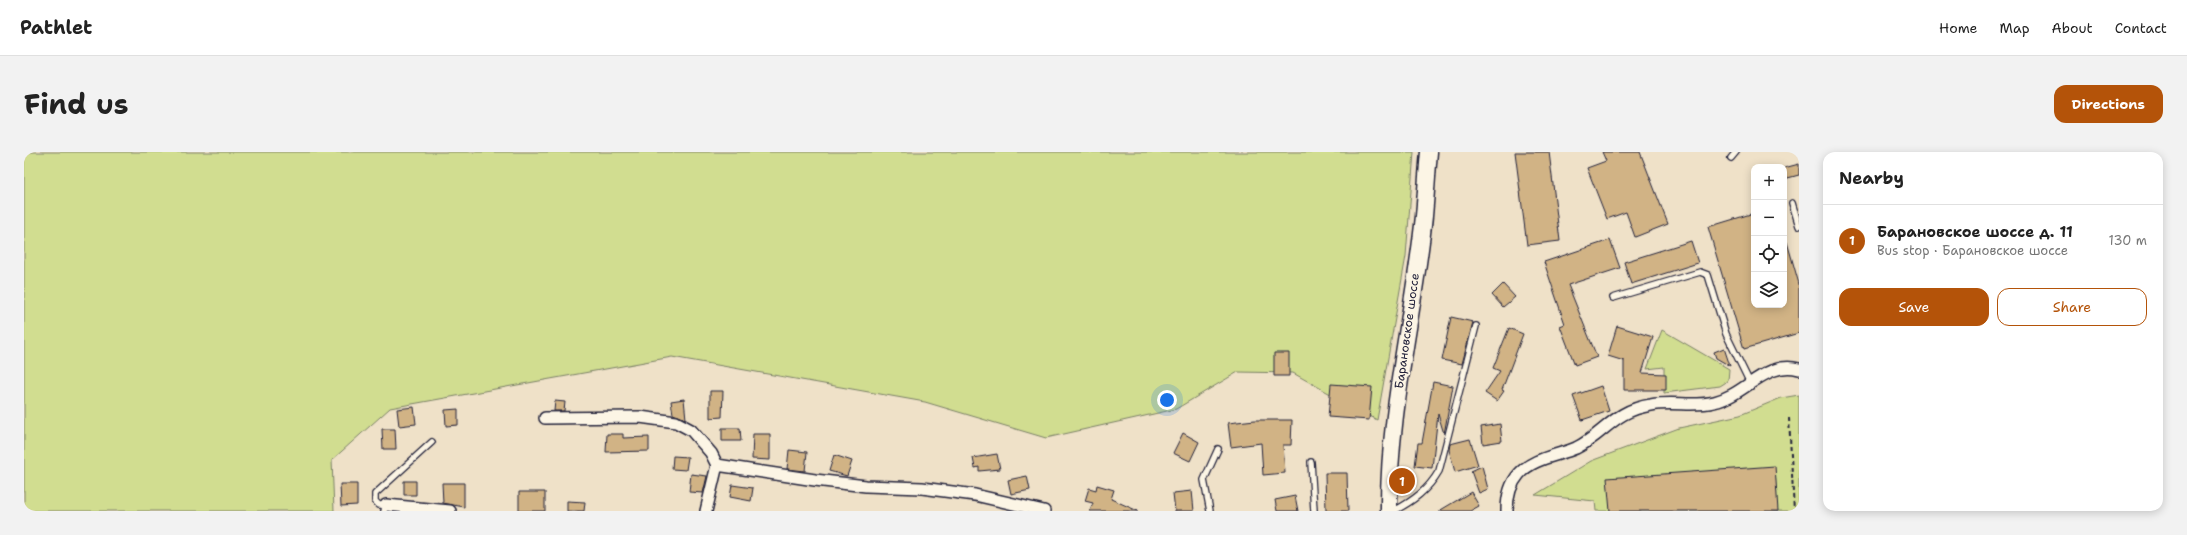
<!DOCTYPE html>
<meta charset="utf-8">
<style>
:root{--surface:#fff;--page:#f2f2f2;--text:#222;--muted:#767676;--line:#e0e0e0;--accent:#b45309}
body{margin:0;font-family:"Shantell Sans",sans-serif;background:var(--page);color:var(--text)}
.controls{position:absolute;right:12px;top:12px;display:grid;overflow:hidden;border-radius:8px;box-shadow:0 2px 10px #0003}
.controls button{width:36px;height:36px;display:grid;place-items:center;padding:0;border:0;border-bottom:1px solid var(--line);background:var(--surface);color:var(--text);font:20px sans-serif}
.you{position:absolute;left:1143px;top:248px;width:14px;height:14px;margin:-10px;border:3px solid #fff;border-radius:50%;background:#1a73e8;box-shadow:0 0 0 6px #1a73e833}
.badge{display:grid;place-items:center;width:26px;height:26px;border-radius:50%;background:var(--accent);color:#fff;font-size:13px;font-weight:700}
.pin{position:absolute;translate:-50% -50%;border:2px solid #fff;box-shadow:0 1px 4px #0006}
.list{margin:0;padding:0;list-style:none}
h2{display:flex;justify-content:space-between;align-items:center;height:52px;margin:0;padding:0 16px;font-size:17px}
h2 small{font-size:13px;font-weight:400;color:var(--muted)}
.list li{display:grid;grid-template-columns:26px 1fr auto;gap:12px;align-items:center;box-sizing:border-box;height:72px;padding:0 16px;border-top:1px solid var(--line)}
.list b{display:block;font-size:15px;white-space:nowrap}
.list p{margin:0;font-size:13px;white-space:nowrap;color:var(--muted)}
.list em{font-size:13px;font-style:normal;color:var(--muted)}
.actions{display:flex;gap:8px;padding:12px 16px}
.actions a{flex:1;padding:9px 0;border:1px solid var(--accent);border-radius:12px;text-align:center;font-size:14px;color:var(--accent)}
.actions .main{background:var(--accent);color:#fff}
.icon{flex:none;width:22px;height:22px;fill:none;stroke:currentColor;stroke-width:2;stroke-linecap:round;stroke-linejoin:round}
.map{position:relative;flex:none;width:1775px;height:359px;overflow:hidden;border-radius:12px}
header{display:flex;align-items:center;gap:24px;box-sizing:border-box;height:56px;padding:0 20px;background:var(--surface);border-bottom:1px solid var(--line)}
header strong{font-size:19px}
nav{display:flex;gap:22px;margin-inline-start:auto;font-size:14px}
.intro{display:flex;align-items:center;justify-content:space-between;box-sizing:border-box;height:96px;padding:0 24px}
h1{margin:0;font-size:28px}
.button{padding:10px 18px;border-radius:12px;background:var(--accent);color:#fff;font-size:14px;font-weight:700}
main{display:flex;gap:24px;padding:0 24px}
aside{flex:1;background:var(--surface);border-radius:12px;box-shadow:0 2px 10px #0003}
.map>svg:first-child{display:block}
.green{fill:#d1dd90;stroke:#7a8066}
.building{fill:#d1b385;stroke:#22223b}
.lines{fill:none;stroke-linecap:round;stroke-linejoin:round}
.lane-casing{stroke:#22223b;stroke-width:8}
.street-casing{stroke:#22223b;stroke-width:14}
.secondary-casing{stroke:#22223b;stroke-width:19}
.path{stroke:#22223b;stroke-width:2;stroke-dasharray:4 3;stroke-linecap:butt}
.lane{stroke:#fcf5e5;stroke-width:5.5}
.street{stroke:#fcf5e5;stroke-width:11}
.secondary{stroke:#fcf5e5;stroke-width:16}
.labels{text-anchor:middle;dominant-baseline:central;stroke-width:4;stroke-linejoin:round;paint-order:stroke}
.street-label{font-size:12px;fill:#22223b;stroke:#fcf5e5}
</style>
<header>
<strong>Pathlet</strong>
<nav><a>Home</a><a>Map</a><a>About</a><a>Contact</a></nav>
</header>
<div class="intro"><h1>Find us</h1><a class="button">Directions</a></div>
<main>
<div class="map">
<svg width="1775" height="359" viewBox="0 0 1775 359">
<rect width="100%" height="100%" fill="#efe1c8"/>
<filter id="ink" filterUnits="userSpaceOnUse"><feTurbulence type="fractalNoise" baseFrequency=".025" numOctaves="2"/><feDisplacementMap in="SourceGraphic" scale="8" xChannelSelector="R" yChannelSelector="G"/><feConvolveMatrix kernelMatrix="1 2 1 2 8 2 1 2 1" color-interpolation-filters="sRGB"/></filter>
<g filter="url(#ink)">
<path class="green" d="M0,0h1390l-8,104 -29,164 -84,-47 -55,-1 -62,37 -130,29 -121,-36 -253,-45 -282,51 -58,52 2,51h-310z
M1638,178l67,39 -1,12 -8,5 -56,7v-26l-17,2z
M1775,243v116h-203l-1,-10 -60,-6 56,-34 88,-33 61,-13 41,-17z"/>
<path class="building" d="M1491,0h34l11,89 -33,4z
M1578,0h38l28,72 -33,13 -9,-25 -19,7 -20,-51 19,-7z
M1775,12v11l-15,4v-11z
M1730,61v92h30v-63h3l12,42v49l-55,16 -36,-122z
M1586,88l10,28 -52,17 29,72 -22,8 -15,-39 5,-2 -21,-62z
M1667,89l7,22 -67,21 -7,-22z
M1479,132l12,13 -12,10 -11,-12z
M1427,165l22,5 -11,42 -20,-4z
M1593,174l36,11 -11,36 24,1v16h-42v-29l-16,-5z
M1485,176l14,6 -21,56 2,1 -7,10 -12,-8 15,-22 -7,-3z
M1700,196l6,18 -14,-8 -2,-6z
M1250,201h15v23h-15z
M1409,230l20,4 -9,48 -6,-20 -6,54 -17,-2 3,-23h4z
M1307,232l41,3 -3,33 -41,-3z
M1577,234l8,25 -27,9 -9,-24z
M686,239h13l-1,26 -12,1z
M660,247l2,20 -13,-5 -2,-13z
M531,249l10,1 -1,9h-10z
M390,255l2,17 -17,2 -2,-17z
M434,257v16l-12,1 -1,-16z
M1231,268h37l-1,25h-8l2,28 -22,2 -2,-32 -30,4 -3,-24z
M1476,272l2,17 -19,3 -2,-17z
M698,276h18l1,13h-19z
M358,277h13l1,20h-13z
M1159,281l16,9 -9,19 -17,-8z
M583,282h16v4l26,-1v14l-43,1z
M729,282h17v26l-18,-1z
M1446,287l8,26 -23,7 -6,-22 1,-6z
M765,298l18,2 -2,19 -18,-2z
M973,302l3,15 -21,2v-4l-4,1 -2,-10z
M810,303l18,6 -5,15 -18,-5z
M649,304l15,1 -2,13 -14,-1z
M1458,314l6,23 -9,4 -8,-22z
M1751,314l3,45h-168l-3,-33z
M1301,321h22l1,38h-22z
M667,322l16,2 -4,17 -14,-1z
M1003,324l3,14 -19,4 -3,-14z
M380,329h12v14h-12z
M418,331h22v24l-21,-4z
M316,332h17v21l-16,1z
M708,333l21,3 -2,13 -21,-4z
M1073,333l17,5 -3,9 27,12h-48l3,-8 -8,-2 4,-13 7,2z
M1168,339l2,20h-19l-2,-18z
M495,340h26v19h-26z
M1447,340l8,14 -9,5h-31z
M1271,344l3,15h-21l-2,-11z
M543,349l18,1 -1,9h-17z"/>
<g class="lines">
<defs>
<path id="lane" d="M1707,6l5,-6
M1768,51l7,23
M1589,146l87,-26 8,3 18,59 24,49
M1287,310l3,49
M360,359l2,-6h-7l-4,-4v-7l57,-52
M1186,359l-6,-31 14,-31
M1370,359c19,-10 34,-21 45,-40l37,-145"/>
<path id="street" d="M521,266l95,-1 36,5 15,8 20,23 6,12 -11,46
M693,313l98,15 51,6 56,2 53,7 69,16
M362,353l64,6
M1483,359c0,-13 3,-27 12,-37 14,-16 38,-18 57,-26 30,-15 37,-37 75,-43 21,-4 43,2 63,-3 32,-7 51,-42 85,-33"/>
<path id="secondary" d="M1365,359c-1,-99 25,-197 35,-295 2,-22 3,-43 5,-64"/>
</defs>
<use href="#lane" class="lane-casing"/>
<use href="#street" class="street-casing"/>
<use href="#secondary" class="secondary-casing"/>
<path class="path" d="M1765,266l5,93"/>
<use href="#lane" class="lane"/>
<use href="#street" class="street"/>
<use href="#secondary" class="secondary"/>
</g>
</g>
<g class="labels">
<g class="street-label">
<text transform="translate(1383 179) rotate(-82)">Барановское шоссе</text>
</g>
</g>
</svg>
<div class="controls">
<button>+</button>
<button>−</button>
<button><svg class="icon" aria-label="locate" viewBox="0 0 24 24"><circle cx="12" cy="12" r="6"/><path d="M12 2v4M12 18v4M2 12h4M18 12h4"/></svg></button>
<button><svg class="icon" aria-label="layers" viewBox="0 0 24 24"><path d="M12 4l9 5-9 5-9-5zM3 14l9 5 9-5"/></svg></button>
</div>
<div class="you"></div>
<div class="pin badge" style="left:1378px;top:329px">1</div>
</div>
<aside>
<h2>Nearby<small></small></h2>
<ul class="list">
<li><span class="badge">1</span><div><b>Барановское шоссе д. 11</b><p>Bus stop · Барановское шоссе</p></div><em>130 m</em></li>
</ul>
<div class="actions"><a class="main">Save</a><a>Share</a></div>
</aside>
</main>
